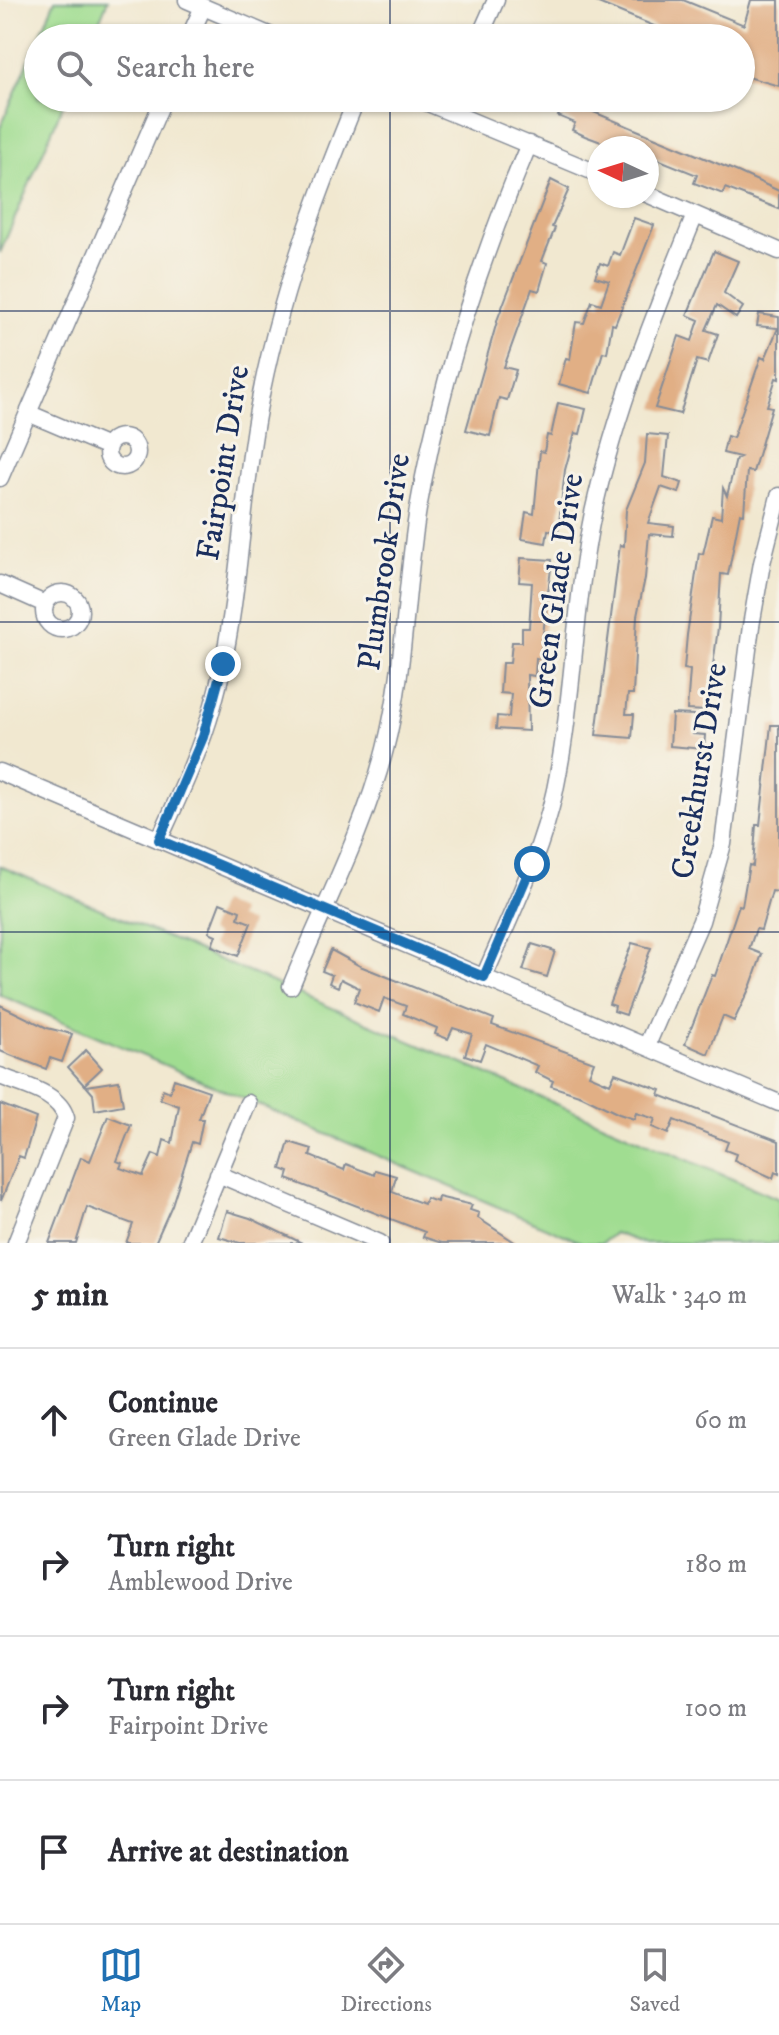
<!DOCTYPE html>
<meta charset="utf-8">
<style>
:root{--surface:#fff;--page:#f7f7f7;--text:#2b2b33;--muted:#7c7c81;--line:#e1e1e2;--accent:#1f6fb2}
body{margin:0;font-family:"IM FELL DW Pica",serif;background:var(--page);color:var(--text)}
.compass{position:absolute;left:587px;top:136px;width:72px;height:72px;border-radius:50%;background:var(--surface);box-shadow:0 2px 6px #0004;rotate:274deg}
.stop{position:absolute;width:24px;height:24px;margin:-18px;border:6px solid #1f6fb2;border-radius:50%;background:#fff}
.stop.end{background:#1f6fb2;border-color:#fff;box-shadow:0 2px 8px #0008}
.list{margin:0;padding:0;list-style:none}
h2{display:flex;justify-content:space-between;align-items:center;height:104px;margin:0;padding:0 32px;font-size:34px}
h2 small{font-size:26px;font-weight:400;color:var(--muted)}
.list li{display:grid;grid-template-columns:52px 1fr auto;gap:24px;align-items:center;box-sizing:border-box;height:144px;padding:0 32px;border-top:2px solid var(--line)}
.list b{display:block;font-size:30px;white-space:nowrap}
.list p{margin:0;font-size:26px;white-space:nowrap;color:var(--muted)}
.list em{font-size:26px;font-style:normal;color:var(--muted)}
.icon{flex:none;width:44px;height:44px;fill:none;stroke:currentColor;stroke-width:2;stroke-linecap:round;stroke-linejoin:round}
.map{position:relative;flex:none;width:779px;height:1243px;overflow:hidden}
.search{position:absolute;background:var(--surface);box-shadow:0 2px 6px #0004;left:24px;right:24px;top:24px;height:88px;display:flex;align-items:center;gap:20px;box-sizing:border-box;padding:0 28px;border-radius:44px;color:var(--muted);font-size:30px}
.sheet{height:680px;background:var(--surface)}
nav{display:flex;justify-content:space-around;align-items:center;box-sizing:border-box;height:112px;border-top:2px solid var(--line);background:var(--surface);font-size:22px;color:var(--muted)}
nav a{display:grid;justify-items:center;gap:4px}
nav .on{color:var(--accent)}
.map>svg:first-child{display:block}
.green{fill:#a0dd91;stroke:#5e8678;stroke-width:2}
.building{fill:#e1af85}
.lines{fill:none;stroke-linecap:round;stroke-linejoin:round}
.minor-casing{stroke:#868c97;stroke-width:19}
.minor{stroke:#fff;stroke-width:16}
.route{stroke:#1f6fb2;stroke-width:10}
.grid{fill:none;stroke:#1b2f5e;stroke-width:2;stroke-opacity:0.55}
.labels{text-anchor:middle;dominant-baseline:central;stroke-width:6;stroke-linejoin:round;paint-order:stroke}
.street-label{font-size:32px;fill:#1b2f5e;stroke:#f7f3e8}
</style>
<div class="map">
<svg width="779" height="1243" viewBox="0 0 779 1243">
<rect width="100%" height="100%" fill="#f7f3e8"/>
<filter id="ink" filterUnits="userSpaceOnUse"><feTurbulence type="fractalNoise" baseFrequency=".0125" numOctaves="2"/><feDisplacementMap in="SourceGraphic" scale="16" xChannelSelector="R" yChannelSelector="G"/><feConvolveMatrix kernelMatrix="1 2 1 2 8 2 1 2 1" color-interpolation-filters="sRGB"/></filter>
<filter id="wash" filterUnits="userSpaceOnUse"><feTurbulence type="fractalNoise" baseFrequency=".006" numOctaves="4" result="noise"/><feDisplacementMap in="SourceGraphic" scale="32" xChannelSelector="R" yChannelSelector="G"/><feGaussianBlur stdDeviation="1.8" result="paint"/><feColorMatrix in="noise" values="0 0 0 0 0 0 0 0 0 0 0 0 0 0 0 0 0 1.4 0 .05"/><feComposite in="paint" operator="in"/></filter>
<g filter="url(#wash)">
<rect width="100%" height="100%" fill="#f1e8d0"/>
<path class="green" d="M55,0h53l-16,38h-53z
M38,39v59h28l-66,155v-125z
M0,866l779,333v44h-137l-28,-10 -12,10h-19l-583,-248z"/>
<g id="blocks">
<path class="building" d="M591,0h92l61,25 7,-25h28v86l-38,-11v-37h-58z
M523,98h37l178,74 41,19v18l-54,-21 -2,6 -29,-11 3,-8 -42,-17 -8,16v-26h-30l-32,-12 -13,-6 3,-7 -17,-7 2,-4 -37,-11z
M551,180l18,9 -17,38 3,1 -13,33 5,2 -8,28 -7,-2 -28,78 12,3 -9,30 -8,-2 -9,38 -24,-6 32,-112z
M634,218l20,7 -39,100 -3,-1 -5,29 -4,-1 -12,41 -32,-9 7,-26 4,1 6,-37 8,1 8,-22 9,3 8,-23 -14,-4 5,-14 8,3 5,-14 7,3z
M714,251l24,10 -14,32 19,14 -7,11 -19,-13 -11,25 12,4 -10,29 -11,-3 -17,54 -25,-6 24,-72 13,5 7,-21 -12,-5z
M759,314l20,3v62l-3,-1 -9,28 5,1 -19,65 -6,-1 -3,43 -4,-1 -12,62 -7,-1 -3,54 -11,83 -20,-1 3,-40 -6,-1 3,-34 12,-82 4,1 9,-38 9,2 2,-30 4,8 9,-37 4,-2 -17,-4 4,-17 6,2 28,-81 4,2 13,-31 -21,-2z
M558,403l28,6 -6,25 -5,-1 -10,37 -7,62 -10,-2 -2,13 -24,-4 4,-27 8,2 6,-63 4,1 3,-17 4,1z
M647,434l21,2 -4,41 18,6 -3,10 -18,-6 -13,36 26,3 -1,10 -24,-2 -4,44 -8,38 -4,78h-5l-2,20h8l-2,24 -36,-3 24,-190 4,1 2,-36 19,-47z
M521,558l31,2 -12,99 -4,-1 -1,18 -8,-1 1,56 -32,-2 1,-13 12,1 2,-23 -11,-1 2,-30h8l2,-21h10v-14h7l3,-45 -13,-1z
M672,714l22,1 -1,19 12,1 -1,14 -34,-3z
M771,725h8v167l-7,-1 -11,39 -5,-1 -7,20 13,5 -11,31 -17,36 -11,-5 -15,38 -23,-10 27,-69 3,1 24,-71 3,1 7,-41 4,1 3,-41h4z
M220,903l20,8 -2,7 13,5 -13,33 -26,-10 4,-11 -7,-3z
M632,943l19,5 -25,67 -12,-4 1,-5 -6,-2z
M532,944l23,7 -8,26 -24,-7z
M331,950l29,16 134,53 -2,6 102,37 -5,13 21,9 5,-11 46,17 -2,5 120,46v33l-4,-2 -2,6 -39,-18 2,-6 -11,-4 3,-8 -54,-22 -6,14 -16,-7 3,-8 -19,-6 -2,6 -15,-5 -37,-18 -31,-10 2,-5 -18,-9 3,-6 -52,-22 -6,16 -15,-5 7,-21 -19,-6 -5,11 -13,-5 2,-6 -34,-14 3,-8 -22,-8 -5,14 -25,-10 5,-14 -18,-9 -3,8 -9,-4 3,-8 -10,-4z
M0,1005l47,23 25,6 -10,28 -12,-4 -4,11 -46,-18z
M86,1050l16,18 -18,17 -16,-18z
M174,1079l35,12 -10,28h4l-5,25 -6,-2 -20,63 -17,38h-29l7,-19 -46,-17 -11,36h-27l32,-86 9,4 18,-45 23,9 -14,36 5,2 -2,5 23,8 10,-22 7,3 4,-17 8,3 7,-37 -19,-7 3,-10 7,3z
M119,1081l4,24 -28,5 -2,-16 -7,-8z
M0,1104l36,14 -12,40 -5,-2 -18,45z
M289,1142l23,7 -2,7 34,14 2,-6 28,11 1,-5 21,6 -4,16 32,12 2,-6 11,4 1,-5 34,8 -2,5 9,3 -1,5 38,25h-74l-19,-6 2,-5 -138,-53 2,-7 -8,-3z
M227,1211l23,7 52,25h-62l-21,-6z"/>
</g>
</g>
<g filter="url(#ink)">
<use href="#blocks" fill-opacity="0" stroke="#868c97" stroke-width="2"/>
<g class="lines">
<defs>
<path id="minor" d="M187,0l89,38
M189,38l14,-31
M479,38l17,-38
M416,98l183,76
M647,194l132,57
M28,413l80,34
M107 452a15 15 0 1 1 30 0a15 15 0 1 1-30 0Z
M0,478l164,-380
M0,584l45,20
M44 611a18 18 0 1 1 36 0a18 18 0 1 1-36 0Z
M0,772l779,331
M159,840c20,-44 41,-88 54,-135 27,-96 27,-198 45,-295 20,-109 57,-210 99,-312
M484,977c26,-61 57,-122 71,-187 19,-91 19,-186 38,-277 23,-104 62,-200 102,-298
M291,986c32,-78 73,-155 94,-237 20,-78 20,-161 33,-240 22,-127 61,-247 111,-365
M647,1045l54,-124 22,-77 28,-218 11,-63 17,-67
M0,1076c23,10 59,16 66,42l-50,125
M218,1174l162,69
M190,1243l58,-140"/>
</defs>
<use href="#minor" class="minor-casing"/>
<use href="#minor" class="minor"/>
</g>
</g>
<g class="lines" filter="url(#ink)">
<path class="route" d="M223,664l-20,73 -44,103 325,137 48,-113"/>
</g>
<path class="grid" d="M390,0v38M390,98v1145M0,311h779M0,622h779M0,932h779"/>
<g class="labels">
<g class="street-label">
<text transform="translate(224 463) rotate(-81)">Fairpoint Drive</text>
<text transform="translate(385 562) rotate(-82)">Plumbrook Drive</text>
<text transform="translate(557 591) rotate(-82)">Green Glade Drive</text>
<text transform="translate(700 771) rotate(-81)">Creekhurst Drive</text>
</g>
</g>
</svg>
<svg class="compass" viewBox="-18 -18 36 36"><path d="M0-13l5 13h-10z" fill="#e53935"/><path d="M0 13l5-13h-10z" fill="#7c7c81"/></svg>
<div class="stop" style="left:532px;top:864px"></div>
<div class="stop end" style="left:223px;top:664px"></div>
<div class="search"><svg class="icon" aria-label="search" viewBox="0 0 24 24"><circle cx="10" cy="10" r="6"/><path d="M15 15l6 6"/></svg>Search here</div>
</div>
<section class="sheet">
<h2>5 min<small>Walk · 340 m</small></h2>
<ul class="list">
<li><svg class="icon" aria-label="ahead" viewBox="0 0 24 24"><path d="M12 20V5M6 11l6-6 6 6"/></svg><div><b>Continue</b><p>Green Glade Drive</p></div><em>60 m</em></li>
<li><svg class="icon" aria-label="right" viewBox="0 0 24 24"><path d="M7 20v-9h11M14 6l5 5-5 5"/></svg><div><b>Turn right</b><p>Amblewood Drive</p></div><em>180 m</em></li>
<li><svg class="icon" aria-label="right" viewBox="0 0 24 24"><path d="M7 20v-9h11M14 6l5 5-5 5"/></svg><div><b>Turn right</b><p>Fairpoint Drive</p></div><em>100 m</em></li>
<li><svg class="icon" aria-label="arrive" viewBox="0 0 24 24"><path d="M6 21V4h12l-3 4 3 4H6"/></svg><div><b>Arrive at destination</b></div></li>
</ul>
</section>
<nav>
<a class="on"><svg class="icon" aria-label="map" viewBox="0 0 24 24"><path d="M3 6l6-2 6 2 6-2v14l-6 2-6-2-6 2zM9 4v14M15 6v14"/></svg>Map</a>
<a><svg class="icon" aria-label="directions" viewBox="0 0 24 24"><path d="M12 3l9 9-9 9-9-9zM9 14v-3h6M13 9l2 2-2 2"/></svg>Directions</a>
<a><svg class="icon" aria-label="saved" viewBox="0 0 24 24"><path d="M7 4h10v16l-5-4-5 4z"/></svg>Saved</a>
</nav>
